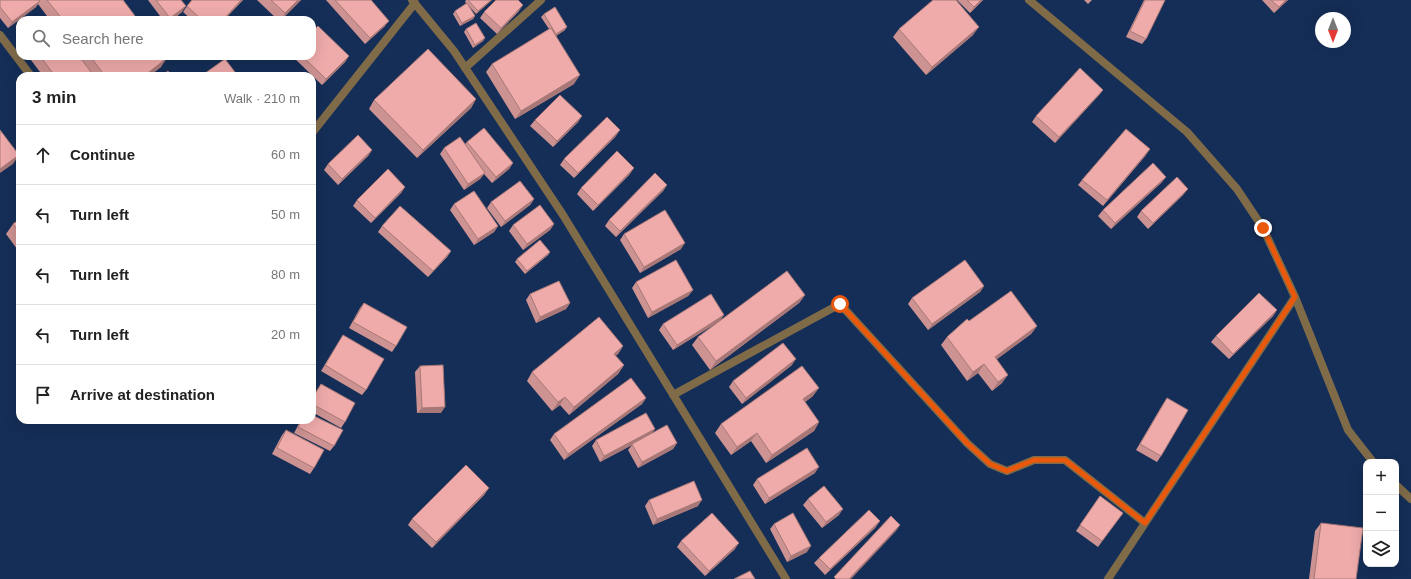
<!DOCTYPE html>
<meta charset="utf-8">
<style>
:root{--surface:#fff;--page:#f6f6f6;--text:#222;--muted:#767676;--line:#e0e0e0}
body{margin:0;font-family:Arial,sans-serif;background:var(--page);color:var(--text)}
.controls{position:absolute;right:12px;bottom:12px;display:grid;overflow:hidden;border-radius:8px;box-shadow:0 4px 16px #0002}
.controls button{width:36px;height:36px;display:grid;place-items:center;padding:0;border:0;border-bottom:1px solid var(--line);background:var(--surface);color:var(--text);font:20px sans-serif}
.compass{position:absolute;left:1315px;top:12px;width:36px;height:36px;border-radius:50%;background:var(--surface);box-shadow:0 4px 16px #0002;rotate:180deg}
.stop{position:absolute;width:12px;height:12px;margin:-9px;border:3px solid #ea580c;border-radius:50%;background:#fff}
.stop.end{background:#ea580c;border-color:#fff;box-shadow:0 1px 4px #0008}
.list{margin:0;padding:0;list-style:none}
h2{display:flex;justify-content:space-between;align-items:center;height:52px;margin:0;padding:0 16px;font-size:17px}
h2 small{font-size:13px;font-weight:400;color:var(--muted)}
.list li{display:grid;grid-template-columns:26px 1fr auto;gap:12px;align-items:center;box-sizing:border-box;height:60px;padding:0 16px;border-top:1px solid var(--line)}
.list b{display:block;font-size:15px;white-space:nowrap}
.list em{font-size:13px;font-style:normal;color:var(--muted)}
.icon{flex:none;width:22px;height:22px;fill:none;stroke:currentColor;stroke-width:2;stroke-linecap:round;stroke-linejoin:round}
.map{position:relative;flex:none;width:1411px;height:579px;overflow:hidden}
.search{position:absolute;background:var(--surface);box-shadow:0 4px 16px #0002;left:16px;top:16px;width:300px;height:44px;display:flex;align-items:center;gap:10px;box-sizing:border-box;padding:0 14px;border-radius:12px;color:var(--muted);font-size:15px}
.panel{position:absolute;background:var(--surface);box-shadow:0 4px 16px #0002;left:16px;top:72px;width:300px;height:352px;border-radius:12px}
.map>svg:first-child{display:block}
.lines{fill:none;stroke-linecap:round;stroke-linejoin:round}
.street{stroke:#806b49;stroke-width:8}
.wall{fill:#cd9392}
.shaded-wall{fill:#a77877}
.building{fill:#eeabaa;stroke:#a77877}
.route{stroke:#ea580c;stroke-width:5}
</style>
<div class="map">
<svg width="1411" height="579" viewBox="0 0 1411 579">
<rect width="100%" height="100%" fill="#152e57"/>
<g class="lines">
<path class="street" d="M412,0l42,51 109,164 223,364
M1029,0l158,132 50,57 26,39 32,69 53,133 25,32
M0,35l31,41
M465,68l76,-68
M312,133l103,-130
M673,395l167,-91 127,139 23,21 17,7 27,-11h31l80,63
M1396,485l15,14
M1108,579l187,-282"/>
</g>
<path class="wall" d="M0,0l40,1v-1h83l15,20h-88l-12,-16 -2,3 -28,21 -8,-10z
M148,0h33l1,12 -10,8h-9z
M243,0l-19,20h-32l-9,-8 4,-6z
M257,0h44l-20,20h-3z
M326,0h45l14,26 -20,18z
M466,0h26l-16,14 -7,-8 6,10 -2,3 -13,7 -7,-12 2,-3 12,-7 -2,-2z
M957,0h26l-13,13z
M1084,0h8l-4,4z
M1144,0h21l-19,39 -4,5 -16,-7z
M1262,0h26l-14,13z
M519,11l-22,23 -17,-16 4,-6z
M544,14l21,16 -9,6 18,48 -59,35 -29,-47 6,-8 57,-35 -8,-12z
M466,29l19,9 -2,3 -10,7 -9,-16z
M899,29l74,6 -47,40 -33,-38z
M28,56h137l-4,11 -12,9h-106z
M292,56h57l-4,6 -23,23z
M1103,90l-4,5 -44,48 -23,-21 4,-6z
M476,99l-5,9 -54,50 -48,-49 5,-9z
M582,116l-4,6 -25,25 -23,-21 5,-6z
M616,136l-42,42 -14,-13 4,-6z
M467,142l46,21 -4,6 -17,14 -8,-9 -4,5 -16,11 -24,-36 4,-6 21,-4z
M372,150l-4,6 -30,29 -14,-15 4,-6z
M1146,155l-43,51 -25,-21 4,-5z
M630,174l-37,37 -16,-17 4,-6z
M1166,177l-5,6 -50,46 -13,-13 5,-6z
M667,185l-4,6 -47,46 -11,-11 4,-6z
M405,187l-4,6 -30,30 -18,-17 4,-6z
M1184,194l-36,35 -11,-12 4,-6z
M534,199l-4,6 -29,22 -14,-19 4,-6z
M454,204l44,22 -4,6 -20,13 -24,-35z
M20,219v34l-14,-19 7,-10z
M554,224l-4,6 -27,20 -14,-19 4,-6z
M382,226l69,25 -4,6 -19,20 -50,-45z
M624,234l57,15 -41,24 -20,-33z
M550,252l-2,3 -23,19 -10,-12 2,-3z
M636,282l57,8 -5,6 -40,22 -16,-30z
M984,286l-4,6 -52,38 -20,-26 4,-6z
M530,294l40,9 -4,6 -30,14 -10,-23z
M805,295l-6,8 -89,67 -18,-25 6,-8 20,-15 -45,28 -14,-20 4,-6 58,-4z
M364,303l32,43 -4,6 -43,-24 11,-20z
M1277,310l-4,6 -44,43 -18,-17 5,-6z
M969,321l68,5 -6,8 -34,25 5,24 -10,8 -14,-18 -11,8 -26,-36 6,-8z
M343,335l23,55 -4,5 -41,-24z
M623,346l-5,8 -3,2 9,9 -6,9 -49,41 -9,-10 -8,6 -25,-30 5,-9z
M792,365l-50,39 -13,-17 4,-6z
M420,366l21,47h-24l-2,-41z
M321,384l24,38 -4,6 -29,-16v-14z
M813,396l-8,6 14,20 -5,9 -48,32 -15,-22 -20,14 -16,-22 6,-9z
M646,398l-4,6 -78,56 -14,-20 4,-6z
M1167,398l-6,58 -4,6 -21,-12 27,-46z
M301,420h11l22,26 -4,5 -36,-18z
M286,430l28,38 -4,6 -38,-20 10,-19z
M652,433l25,10 -4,6 -35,19 -10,-18 4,-5 -32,17 -8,-16 4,-6z
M815,473l-50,31 -12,-19 4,-6z
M485,494l-53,54 -24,-23 4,-6z
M1100,496l23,17 -25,34 -22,-16z
M808,499l31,16 -17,13 -19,-23z
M649,500l49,6 -45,19 -8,-19z
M1321,523l35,56h-47l6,-48z
M774,524l33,28 -20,10 -17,-33z
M876,527l-51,48 -11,-12 5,-5z
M681,541l54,8 -30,27 -28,-29z"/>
<path class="shaded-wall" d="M241,0h2l-19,20h-1z
M298,0h3l-20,20 4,-7z
M491,0h1l-16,14 2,-3z
M981,0h2l-13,13 4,-6z
M1286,0h2l-14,13 5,-6z
M40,1l-4,6 -28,21 4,-6z
M523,5l-4,6 -22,23 4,-6z
M186,6l-4,6 -10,8h-3l1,-2z
M475,16l-2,3 -13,7 2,-3z
M389,21l-4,5 -20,18 5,-6z
M567,27l-2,3 -11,7 2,-3z
M979,27l-6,8 -47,40 6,-8z
M485,38l-2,3 -10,7 2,-3z
M349,56l-4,6 -23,23 4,-6z
M167,58l-6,9 -12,9h-5z
M580,75l-6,9 -59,35 6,-8z
M1103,90l-4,5 -44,48 4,-6z
M476,99l-5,9 -54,50 6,-8z
M582,116l-4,6 -25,25 4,-6z
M620,130l-4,6 -42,42 4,-5z
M1150,149l-4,6 -43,51 4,-6z
M372,150l-4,6 -30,29 4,-6z
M19,155l-6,9 -13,9v-4z
M513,163l-4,6 -17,14 4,-6z
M634,168l-4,6 -37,37 5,-6z
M485,173l-5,6 -16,11 4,-6z
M1166,177l-5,6 -50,46 4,-6z
M667,185l-4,6 -47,46 4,-6z
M405,187l-4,6 -30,30 4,-5z
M1188,189l-4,5 -36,35 5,-6z
M534,199l-4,6 -29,22 4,-6z
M554,224l-4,6 -27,20 4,-6z
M498,226l-4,6 -20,13 4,-6z
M685,243l-4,6 -41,24 4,-6z
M451,251l-4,6 -19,20 5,-6z
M550,252l-2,3 -23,19 2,-3z
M984,286l-4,6 -52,38 4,-6z
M693,290l-5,6 -40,22 4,-6z
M805,295l-6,8 -89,67 6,-9z
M570,303l-4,6 -30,14 4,-6z
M1277,310l-4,6 -44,43 4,-5z
M724,315l-4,6 -47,29 4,-5z
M1037,326l-6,8 -42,31 6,-8z
M623,346l-5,8 -10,8 6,-8z
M796,359l-4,6 -50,39 4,-6z
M984,364l-6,9 -11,8 6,-9z
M624,365l-6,9 -49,41 5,-8z
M1008,375l-6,8 -10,8 6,-9z
M819,388l-6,8 -16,12 6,-9z
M565,397l-5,8 -8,6 6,-9z
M646,398l-4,6 -78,56 4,-6z
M445,407l-4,6h-24l5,-5z
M819,422l-5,9 -48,32 6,-8z
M655,429l-4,6 -51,27 4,-6z
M757,433l-6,8 -20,14 6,-8z
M677,443l-4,6 -35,19 4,-6z
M819,467l-4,6 -50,31 4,-6z
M489,488l-4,6 -53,54 4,-6z
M702,500l-4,6 -45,19 4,-6z
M843,509l-4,6 -17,13 4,-6z
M880,521l-4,6 -51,48 5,-6z
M900,525l-4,6 -45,48h-2z
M739,543l-4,6 -30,27 4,-5z
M811,546l-4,6 -20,10 4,-6z"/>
<path class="building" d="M0,0h39l1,1 -28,21 -12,-15z
M47,0h76l15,20h-75z
M156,0h25l5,6 -16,12z
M192,0h49l-18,20h-21l-15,-14z
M271,0h27l-13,13z
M335,0h36l18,21 -19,17z
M468,0h23l-13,11z
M496,0h22l5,5 -22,23 -17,-16z
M933,0h23l23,27 -47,40 -33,-38z
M967,0h14l-7,7z
M1145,0h20l-19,39 -16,-8z
M1271,0h15l-7,7z
M467,3l8,13 -13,7 -7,-12z
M555,7l12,20 -11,7 -12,-20z
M476,23l9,15 -10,7 -9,-16z
M318,26l31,30 -23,23 -24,-23h10v-24z
M551,28l29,47 -59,36 -29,-47z
M428,49l48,50 -53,51 -49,-50z
M40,56h39l15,20h-39z
M90,56h75l2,2 -23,18h-39z
M225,59l13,17h-37z
M1080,68l23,22 -44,47 -23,-21z
M168,71l4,5h-11z
M560,95l22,21 -25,25 -22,-21z
M607,117l13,13 -42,43 -14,-14z
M484,128l29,35 -17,14 -29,-35z
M1126,129l24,20 -43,51 -25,-20z
M0,130l19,25 -19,14z
M358,135l14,15 -30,29 -14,-15z
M460,137l25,36 -17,11 -24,-36z
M617,151l17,17 -36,37 -17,-17z
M1153,163l13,14 -51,46 -12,-13z
M388,169l17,18 -30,31 -18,-18z
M655,173l12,12 -47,46 -11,-11z
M1177,177l11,12 -35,34 -12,-12z
M520,181l14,18 -29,22 -14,-19z
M474,191l24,35 -20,13 -24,-35z
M540,205l14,19 -27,20 -14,-19z
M400,206l51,45 -18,20 -51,-45z
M665,210l20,33 -41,24 -20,-33z
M20,219v14l-7,-9z
M540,240l10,12 -23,19 -10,-12z
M676,260l17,30 -41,22 -16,-30z
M965,260l19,26 -52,38 -20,-26z
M787,271l18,24 -89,66 -18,-24z
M559,281l11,22 -30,14 -10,-23z
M1011,291l26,35 -42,31 13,18 -10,7 -14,-18 -11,8 -26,-35 20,-18 2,2z
M1259,293l18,17 -44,44 -17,-18z
M711,294l13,21 -47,30 -14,-21z
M364,303l43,24 -11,19 -43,-24z
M599,317l24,29 -9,8 10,11 -50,42 -9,-10 -7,5 -26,-30z
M343,335l41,24 -18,31 -41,-25z
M783,343l13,16 -50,39 -13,-17z
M443,365l2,42 -23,1 -2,-42z
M802,366l17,22 -16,11 16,23 -47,33 -15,-22 -20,14 -16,-23z
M631,378l15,20 -78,56 -14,-20z
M321,384l34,19 -10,19 -33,-18v-5z
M1167,398l21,12 -27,46 -21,-12z
M646,413l9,16 -51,27 -8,-16z
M312,415l31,15 -9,16 -36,-19 4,-7h10z
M667,425l10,18 -35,19 -10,-18z
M286,430l38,20 -10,18 -37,-20z
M807,448l12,19 -50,31 -12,-19z
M466,465l23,23 -53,54 -24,-23z
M694,481l8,19 -45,19 -8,-19z
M824,486l19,23 -17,13 -18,-23z
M1100,496l23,17 -21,28 -22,-16z
M869,510l11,11 -50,48 -11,-11z
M712,513l27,30 -30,28 -28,-30z
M793,513l18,33 -20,10 -17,-32z
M891,516l9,9 -51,54h-13l-2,-2z
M1321,523l42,5 -7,51h-42z
M750,571l5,8h-21z"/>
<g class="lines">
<path class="route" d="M840,304l127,139 23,21 17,7 27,-11h31l80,63 150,-226 -32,-69"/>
</g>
</svg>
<div class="controls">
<button>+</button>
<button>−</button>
<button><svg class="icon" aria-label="layers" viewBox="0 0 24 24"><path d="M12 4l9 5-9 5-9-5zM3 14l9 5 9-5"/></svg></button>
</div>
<svg class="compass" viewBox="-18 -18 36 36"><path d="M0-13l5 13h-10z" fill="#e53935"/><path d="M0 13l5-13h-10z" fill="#767676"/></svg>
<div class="stop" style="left:840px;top:304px"></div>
<div class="stop end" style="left:1263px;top:228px"></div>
<div class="search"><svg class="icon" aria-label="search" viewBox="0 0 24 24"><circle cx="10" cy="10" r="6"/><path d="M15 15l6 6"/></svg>Search here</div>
<section class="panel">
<h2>3 min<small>Walk · 210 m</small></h2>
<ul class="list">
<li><svg class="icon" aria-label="ahead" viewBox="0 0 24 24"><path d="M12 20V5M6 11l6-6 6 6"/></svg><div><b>Continue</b></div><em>60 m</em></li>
<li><svg class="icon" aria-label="left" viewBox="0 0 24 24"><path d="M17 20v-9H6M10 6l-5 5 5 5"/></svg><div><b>Turn left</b></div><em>50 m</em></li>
<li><svg class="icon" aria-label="left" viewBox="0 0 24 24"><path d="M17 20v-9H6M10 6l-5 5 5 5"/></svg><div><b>Turn left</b></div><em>80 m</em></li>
<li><svg class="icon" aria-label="left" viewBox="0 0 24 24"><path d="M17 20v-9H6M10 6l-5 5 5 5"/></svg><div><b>Turn left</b></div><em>20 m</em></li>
<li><svg class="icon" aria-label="arrive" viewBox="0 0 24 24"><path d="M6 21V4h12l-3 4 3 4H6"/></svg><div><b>Arrive at destination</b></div></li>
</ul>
</section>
</div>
